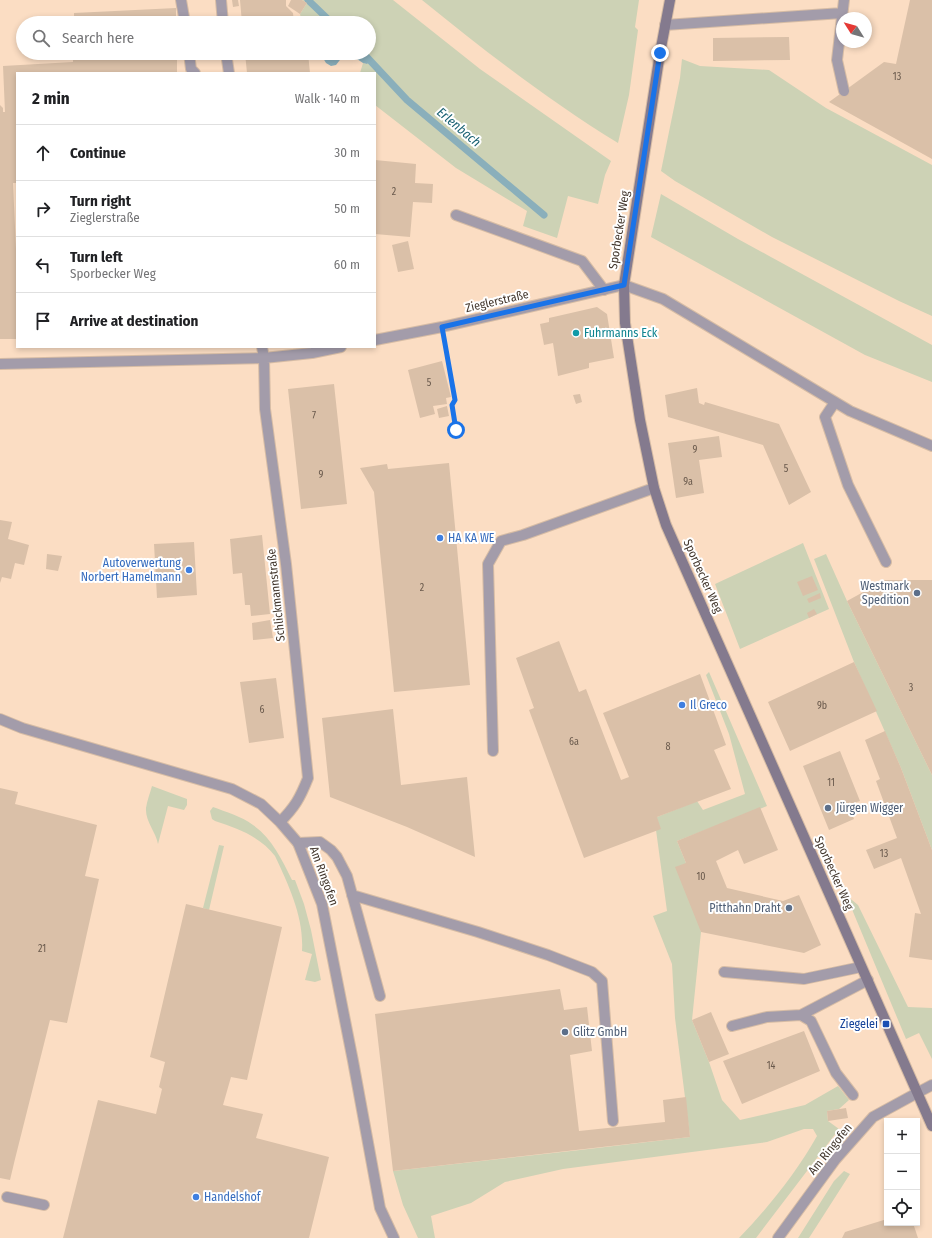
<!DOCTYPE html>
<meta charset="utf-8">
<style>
:root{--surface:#fff;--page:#f2f2f2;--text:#202124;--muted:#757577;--line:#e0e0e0}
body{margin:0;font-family:"Fira Sans Condensed",sans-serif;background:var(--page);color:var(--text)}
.controls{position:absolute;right:12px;bottom:12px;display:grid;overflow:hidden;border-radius:0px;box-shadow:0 2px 6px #0003}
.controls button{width:36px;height:36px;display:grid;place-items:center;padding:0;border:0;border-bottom:1px solid var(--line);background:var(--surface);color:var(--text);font:20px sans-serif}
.compass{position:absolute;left:836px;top:12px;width:36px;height:36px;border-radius:50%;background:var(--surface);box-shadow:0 2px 6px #0003;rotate:307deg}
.stop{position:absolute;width:12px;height:12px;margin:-9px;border:3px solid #1a73e8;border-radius:50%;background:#fff}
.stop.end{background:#1a73e8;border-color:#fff;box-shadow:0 1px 4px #0008}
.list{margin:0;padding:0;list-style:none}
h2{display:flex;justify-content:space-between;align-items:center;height:52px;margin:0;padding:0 16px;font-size:17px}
h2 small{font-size:13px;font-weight:400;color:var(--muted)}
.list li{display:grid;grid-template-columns:26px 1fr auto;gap:12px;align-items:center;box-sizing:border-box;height:56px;padding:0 16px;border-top:1px solid var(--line)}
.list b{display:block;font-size:15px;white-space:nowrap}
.list p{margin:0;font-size:13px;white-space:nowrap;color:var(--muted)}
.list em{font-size:13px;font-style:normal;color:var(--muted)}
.icon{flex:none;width:22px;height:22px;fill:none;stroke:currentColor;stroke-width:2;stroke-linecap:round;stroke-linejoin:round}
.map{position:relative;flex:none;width:932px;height:1238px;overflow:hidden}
.search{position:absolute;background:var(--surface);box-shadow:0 2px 6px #0003;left:16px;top:16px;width:360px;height:44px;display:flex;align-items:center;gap:10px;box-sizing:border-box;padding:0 14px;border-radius:22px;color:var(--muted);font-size:15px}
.panel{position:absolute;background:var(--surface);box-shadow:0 2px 6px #0003;left:16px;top:72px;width:360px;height:276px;border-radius:0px}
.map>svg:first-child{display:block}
.green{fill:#cdd2b5}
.water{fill:#8aafbb}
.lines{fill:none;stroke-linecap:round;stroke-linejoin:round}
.stream{stroke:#8aafbb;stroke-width:7}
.building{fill:#dac0a8}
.lane-casing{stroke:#d6bca5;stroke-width:12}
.street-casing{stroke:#d6bca5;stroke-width:12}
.secondary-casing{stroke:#d6bca5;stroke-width:12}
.path{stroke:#988472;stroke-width:2.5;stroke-dasharray:2 3;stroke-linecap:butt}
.lane{stroke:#a39caa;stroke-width:10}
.street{stroke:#a39caa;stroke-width:10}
.secondary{stroke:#847a8e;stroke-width:10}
.route{stroke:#1a73e8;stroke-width:5}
.culture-dot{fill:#0f9aa8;stroke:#fff;stroke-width:1.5}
.shop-dot{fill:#3f7fe0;stroke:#fff;stroke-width:1.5}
.service-dot{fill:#5c6f8a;stroke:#fff;stroke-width:1.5}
.transit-dot{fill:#1a4fb4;stroke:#fff;stroke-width:1.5}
.labels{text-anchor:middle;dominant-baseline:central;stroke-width:4;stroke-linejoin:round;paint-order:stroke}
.number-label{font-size:10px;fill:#69594c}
.street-label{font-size:12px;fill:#43372d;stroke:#fff}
.culture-label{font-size:12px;fill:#0d838f;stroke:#fff;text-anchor:start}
.shop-label{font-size:12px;fill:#366cbe;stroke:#fff;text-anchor:start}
.service-label{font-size:12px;fill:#4e5e75;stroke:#fff;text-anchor:end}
.transit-label{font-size:12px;fill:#164399;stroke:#fff;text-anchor:end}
.water-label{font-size:13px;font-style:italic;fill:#196173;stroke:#fff}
</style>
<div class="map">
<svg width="932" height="1238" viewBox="0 0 932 1238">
<rect width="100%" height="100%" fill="#fbddc3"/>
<path class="green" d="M302,0h91l87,69 131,92 -6,14 -7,29 -30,-8 -11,42 -34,-12 4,-15 -71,-43 -81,-63v-32h-15l3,-10 4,1v-4l-9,-7h11v-30h-67l-2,-9 7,-11z
M422,0h217l-4,27 3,3 -9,65 -11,48c-69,-42 -133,-92 -196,-143z
M682,59l18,7 69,4 57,38 106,57v151l-33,-15 -127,-64 -97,-56 -14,-10 19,-93z
M661,194l77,45 194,106v37l-67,-27 -214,-118z
M803,543l26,66 -89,40 -25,-65z
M826,554l21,47 85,174v75l-31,-82 -47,-106 -40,-103z
M709,672l58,134 -90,35 9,22 15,69 -9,88 17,42 13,38 18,20 65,-15 33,-19 11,14 -10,9 -12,2 1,10 11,8 -83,109h-17c30,-31 57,-65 78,-102l-4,-7h-9l-37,13 -204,27 -58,13 -34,21 -40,13 4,22h-17l-15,-33 -10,-34 187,-21 110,-13 -15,-119 -3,-54 -19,-48 14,-5 -11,-81 1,-13 40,-16 6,9 42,-16 -16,-60 -23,-59z
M152,786l35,13v6l-3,5 -16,-4 -10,38c-2,-12 -13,-23 -12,-36 1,-7 4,-15 6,-22z
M213,807c13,5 28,9 40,18 19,13 29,35 39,55h3l9,24 7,26 10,50 -6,2 -10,-2 7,-26 -10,-3c2,-34 -13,-65 -27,-95 -14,-19 -38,-28 -60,-35l-3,-2 -2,-8z
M219,845l5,1 -15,64 -6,-2z
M846,895l12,10 50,102 24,1v51l-13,-26 -13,6z
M844,1171l6,3 -41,64h-11l36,-57z"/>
<path class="water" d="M308,53h50l11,9 -2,2 -4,-1 -9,-6 -11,-1 -7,9 -5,1 -5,-3 -3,-5h-14z"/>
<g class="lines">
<path class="stream" d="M308,0l24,23
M363,53l44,47 137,115"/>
</g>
<path class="building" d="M232,0h6l1,6 -6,1z
M240,0h46v6l7,7 1,10h-52z
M291,0h11l5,3 -7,11 -12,-8z
M910,0h22v159l-103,-57 55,-40 12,2z
M176,8v15h-102v-10z
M789,37l1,23 -77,1v-23z
M73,53h104v20h-160v110h-4l4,88v68h-17v-234l3,3v4h2l-2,-46 70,-4z
M245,53h63l2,20h-63z
M375,160l41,4 -1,19 18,1 -1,19 -19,-1 -3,35 -35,-3z
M408,241l6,28 -16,3 -6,-27z
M597,307l10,7 7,44 -25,5v5l-31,8 -5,-33 -9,2 -4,-21 9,-2v-4z
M442,361l9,36 -5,1 1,6 -14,2 2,8 -15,4 -12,-48z
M334,384l13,120 -46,5 -13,-120z
M697,388l2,15 5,2 1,-3 74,22 32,68 -22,13 -26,-60 -95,-28 -3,-22z
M580,394l2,8 -6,2 -3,-9z
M447,406l2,10 -10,2 -2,-9z
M719,436l3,21 -23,3 5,33 -28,5 -8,-55z
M449,463l21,222 -76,7 -20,-200 -14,-24 27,-4 1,5z
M0,520l12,2 -4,17 21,6 -5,20 -9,-2 -4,16 -9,-2 -2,6z
M262,535l8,79 -19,2 -1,-11h-5l-3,-32 -9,1 -3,-35z
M194,542l3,53 -40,3 -3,-54z
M47,554l15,2 -4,15 -12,-2z
M812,576l6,14 -15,6 -6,-14z
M885,580h47v195l-85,-174z
M820,593l1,5 -12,5 -2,-4z
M814,609l3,5 -8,4 -2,-5z
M270,620l3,18 -20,2 -1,-17z
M559,641l20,51 7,-3 35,91 8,-3 -26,-64 97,-39 26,71 -12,5 17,39 -74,28 4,12 -77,29 -55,-148 5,-2 -18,-50z
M854,662l23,49 -87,40 -22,-49z
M276,678l8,60 -35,5 -9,-61z
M393,709l8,76 66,-8 8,80 -68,-30 -77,-30 -8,-79z
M885,731l16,37 31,82v110l-23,-3 6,-44 6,1 -20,-56 -27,11 -8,-19 31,-12 -21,-57 4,-2 -15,-39z
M840,751l20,50 -12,4 6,14 -25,11 -26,-64z
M0,788l18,4 -3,12 82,21 -12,51 14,3 -32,144 -17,-3 -35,139 -5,21 -10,-2z
M760,807l18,43 -34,14 -6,-14 -22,11 11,27 56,13 16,-6 22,50 -17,8 -103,-21 -26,-65 11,-4 -9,-22z
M186,904l96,23 -35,153 -16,-3 -8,28 40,9 -7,24 73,19 -20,81h-246l35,-138 58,14 6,-25 -3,-2 6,-25 -15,-5z
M560,989l4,21 23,-3 5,44 -22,4 9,76 86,-9 -2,-22 23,-3 4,40 -297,34 -18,-157z
M711,1012l18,42 -20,8 -17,-42z
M804,1031l16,40 -78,33 -19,-43z
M846,1108l2,10 -20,3 -1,-10z
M887,1219v4h26l5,15h-76l3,-6z"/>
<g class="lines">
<defs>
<path id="lane" d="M181,0l4,23
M221,0l2,23
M844,0l-7,60 7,31
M665,25l177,-12
M189,53l2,16 4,4
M226,53l3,20
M456,215l126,46 22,29
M624,285l39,14 187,112 82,35
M262,347l2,11
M835,402l-10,15 23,68 38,77
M493,751l-5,-187 13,-23 22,-6 131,-47
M298,843l22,-1 11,8 6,7 10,19 33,120
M352,895l126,37 70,23 44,17 10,9 11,140
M724,972l80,7 57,-12
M801,1015l67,-35
M732,1026l35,-9 34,-2 10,6 25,52 17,22
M917,1093l15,-8
M7,1197l37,8"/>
<path id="street" d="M375,340l67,-13 182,-42
M264,358l1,51 21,155 22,214c-8,20 -13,29 -28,44
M0,364l264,-6 48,-5 29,-6
M0,719l22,9 210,61 29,15 19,18 18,21 24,61 31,157 27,147 14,30
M778,1238l57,-78 38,-43 44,-24"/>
<path id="secondary" d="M670,0l-10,53 -36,232 1,38 15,97 14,68 12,37 266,601"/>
</defs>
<use href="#lane" class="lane-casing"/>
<use href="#street" class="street-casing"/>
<use href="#secondary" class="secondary-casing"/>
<path class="path" d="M445,344l10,56 -3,5 4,25"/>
<use href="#lane" class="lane"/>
<use href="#street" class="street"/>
<use href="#secondary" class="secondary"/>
</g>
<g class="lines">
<path class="route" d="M456,430l-4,-25 3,-5 -13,-73 182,-42 36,-232"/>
</g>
<circle class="culture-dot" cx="576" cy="333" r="4"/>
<g class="shop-dot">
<circle cx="440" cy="538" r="4"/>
<circle cx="189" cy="570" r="4"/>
<circle cx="682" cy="705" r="4"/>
<circle cx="196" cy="1197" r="4"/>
</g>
<g class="service-dot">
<circle cx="917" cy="593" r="4"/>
<circle cx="828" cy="808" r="4"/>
<circle cx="789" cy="908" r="4"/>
<circle cx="565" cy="1032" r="4"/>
</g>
<rect class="transit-dot" x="882" y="1020" width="8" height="8" rx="2"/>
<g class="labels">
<g class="number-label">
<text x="897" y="77">13</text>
<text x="394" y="192">2</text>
<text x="429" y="383">5</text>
<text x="314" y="416">7</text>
<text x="695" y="450">9</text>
<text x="786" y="469">5</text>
<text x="321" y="475">9</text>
<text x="688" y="482">9a</text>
<text x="422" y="588">2</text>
<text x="911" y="688">3</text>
<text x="822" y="706">9b</text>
<text x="262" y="710">6</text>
<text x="574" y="742">6a</text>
<text x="668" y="747">8</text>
<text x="831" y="783">11</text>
<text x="884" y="854">13</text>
<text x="701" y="877">10</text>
<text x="42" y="949">21</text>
<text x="771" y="1066">14</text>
</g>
<g class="street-label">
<text transform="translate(619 230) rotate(-81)">Sporbecker Weg</text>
<text transform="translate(497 301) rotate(-13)">Zieglerstraße</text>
<text transform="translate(703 576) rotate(66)">Sporbecker Weg</text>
<text transform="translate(276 595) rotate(-96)">Schlickmannstraße</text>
<text transform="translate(834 873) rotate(66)">Sporbecker Weg</text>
<text transform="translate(324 876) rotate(70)">Am Ringofen</text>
<text transform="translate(830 1149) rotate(-51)">Am Ringofen</text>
</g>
<g class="culture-label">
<text x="584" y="333">Fuhrmanns Eck</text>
</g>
<g class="shop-label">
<text x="448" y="538">HA KA WE</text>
<text x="181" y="563" text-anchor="end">Autoverwertung<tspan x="181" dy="14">Norbert Hamelmann</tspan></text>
<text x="690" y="705">Il Greco</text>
<text x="204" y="1197">Handelshof</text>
</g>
<g class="service-label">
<text x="909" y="586">Westmark<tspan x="909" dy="14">Spedition</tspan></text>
<text x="836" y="808" text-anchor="start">Jürgen Wigger</text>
<text x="781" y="908">Pitthahn Draht</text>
<text x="573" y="1032" text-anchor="start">Glitz GmbH</text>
</g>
<g class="transit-label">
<text x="878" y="1024">Ziegelei</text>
</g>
<g class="water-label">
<text transform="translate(459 127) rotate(40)">Erlenbach</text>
</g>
</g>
</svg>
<div class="controls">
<button>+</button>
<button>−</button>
<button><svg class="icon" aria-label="locate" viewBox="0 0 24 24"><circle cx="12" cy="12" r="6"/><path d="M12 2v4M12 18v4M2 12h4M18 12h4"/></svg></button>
</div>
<svg class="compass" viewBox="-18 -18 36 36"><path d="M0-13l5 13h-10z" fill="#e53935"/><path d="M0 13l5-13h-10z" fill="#757577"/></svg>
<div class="stop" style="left:456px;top:430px"></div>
<div class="stop end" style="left:660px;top:53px"></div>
<div class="search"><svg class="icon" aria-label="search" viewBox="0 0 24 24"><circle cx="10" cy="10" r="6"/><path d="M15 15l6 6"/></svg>Search here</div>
<section class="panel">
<h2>2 min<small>Walk · 140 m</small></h2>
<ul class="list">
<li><svg class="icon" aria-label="ahead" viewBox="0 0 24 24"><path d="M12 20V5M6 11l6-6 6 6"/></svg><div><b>Continue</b></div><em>30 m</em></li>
<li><svg class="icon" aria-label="right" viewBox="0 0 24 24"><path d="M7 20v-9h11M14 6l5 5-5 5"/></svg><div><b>Turn right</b><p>Zieglerstraße</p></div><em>50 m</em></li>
<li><svg class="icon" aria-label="left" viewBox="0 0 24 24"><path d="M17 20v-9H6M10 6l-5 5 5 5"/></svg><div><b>Turn left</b><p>Sporbecker Weg</p></div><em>60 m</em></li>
<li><svg class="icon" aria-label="arrive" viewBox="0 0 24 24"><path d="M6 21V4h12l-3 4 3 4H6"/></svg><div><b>Arrive at destination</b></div></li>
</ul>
</section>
</div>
